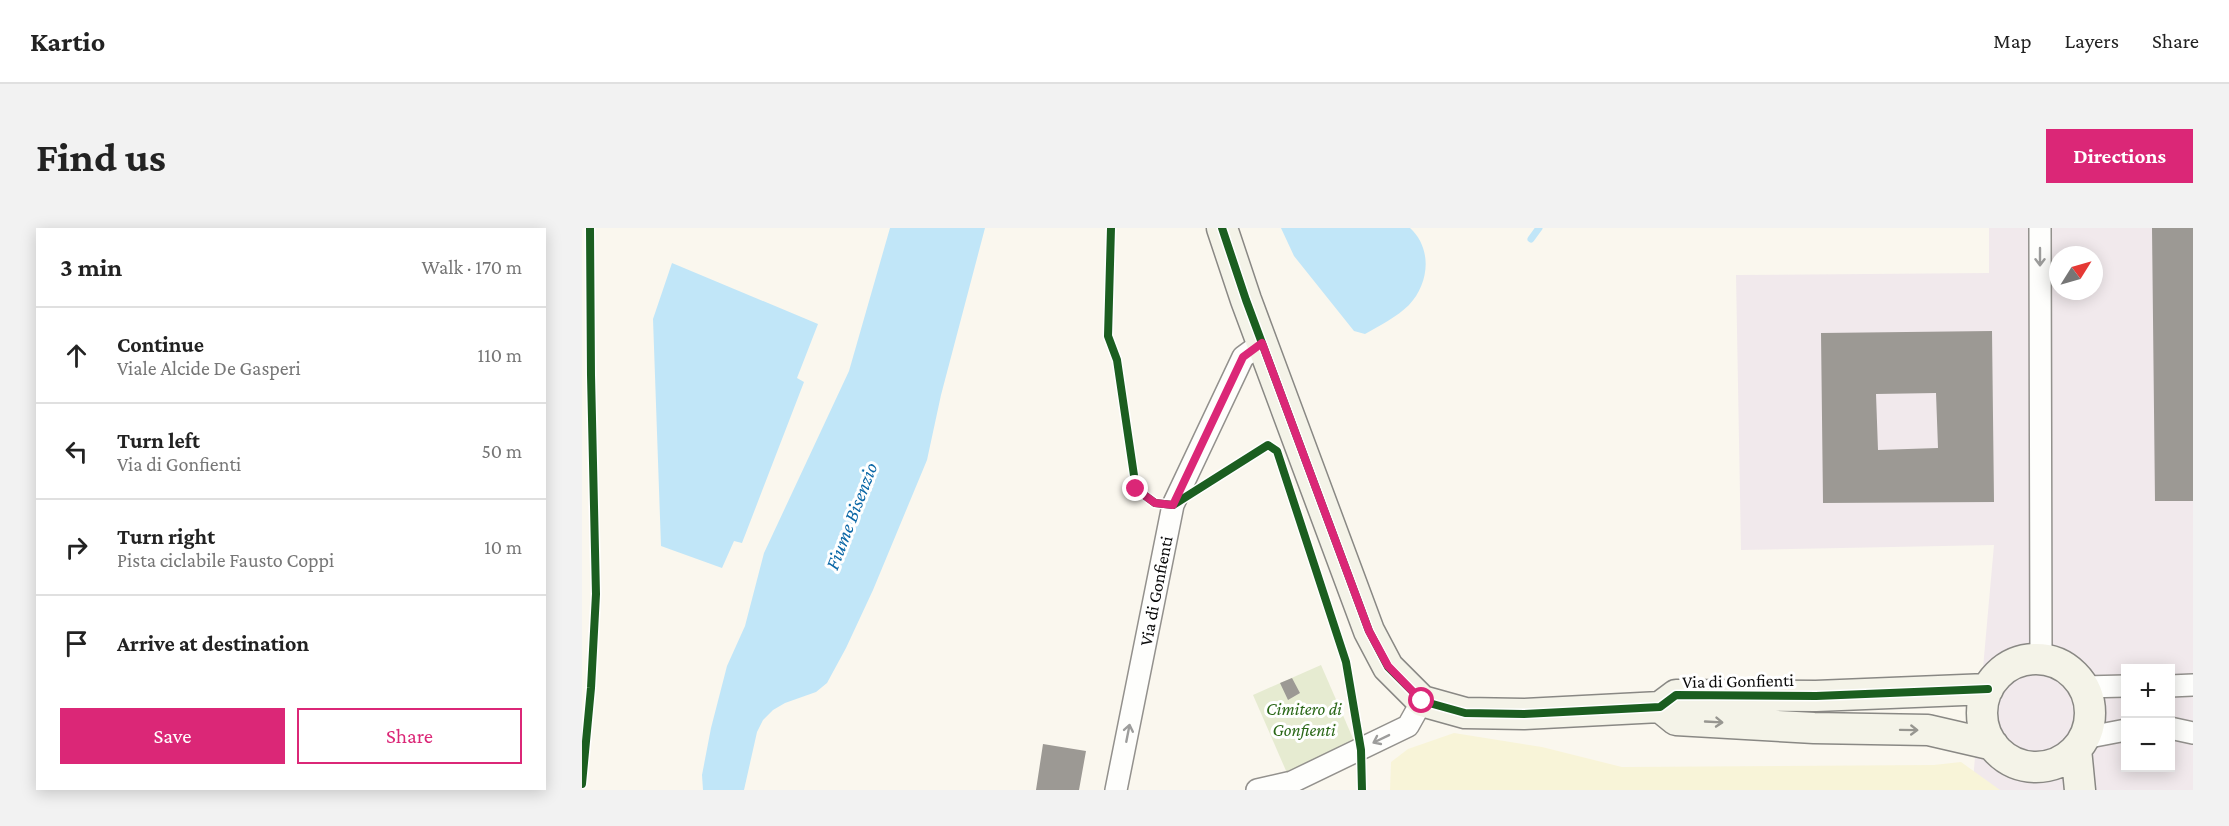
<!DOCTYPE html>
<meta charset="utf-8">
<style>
:root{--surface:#fff;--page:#f2f2f2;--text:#222;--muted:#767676;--line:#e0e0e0;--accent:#db2777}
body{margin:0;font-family:"Crimson Pro",serif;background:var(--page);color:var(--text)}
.controls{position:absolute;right:18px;bottom:18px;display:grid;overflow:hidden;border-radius:0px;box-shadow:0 3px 15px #0003}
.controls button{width:54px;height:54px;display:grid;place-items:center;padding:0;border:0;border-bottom:2px solid var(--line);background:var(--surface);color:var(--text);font:30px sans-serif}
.compass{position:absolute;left:1467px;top:18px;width:54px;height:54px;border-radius:50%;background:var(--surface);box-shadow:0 3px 15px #0003;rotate:53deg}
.stop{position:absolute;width:18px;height:18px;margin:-14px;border:4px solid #db2777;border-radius:50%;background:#fff}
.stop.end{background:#db2777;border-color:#fff;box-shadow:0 2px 6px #0008}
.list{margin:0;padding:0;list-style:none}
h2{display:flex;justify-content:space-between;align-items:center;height:78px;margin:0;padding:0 24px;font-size:26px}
h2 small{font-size:20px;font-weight:400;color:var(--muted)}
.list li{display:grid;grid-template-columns:39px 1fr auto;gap:18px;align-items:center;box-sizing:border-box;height:96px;padding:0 24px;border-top:2px solid var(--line)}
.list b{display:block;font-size:22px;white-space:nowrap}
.list p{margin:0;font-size:20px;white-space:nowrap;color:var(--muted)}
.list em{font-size:20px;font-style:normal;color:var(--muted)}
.actions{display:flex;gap:12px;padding:18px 24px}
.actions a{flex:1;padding:14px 0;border:2px solid var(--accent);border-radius:0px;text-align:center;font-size:21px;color:var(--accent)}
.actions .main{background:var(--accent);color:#fff}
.icon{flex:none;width:33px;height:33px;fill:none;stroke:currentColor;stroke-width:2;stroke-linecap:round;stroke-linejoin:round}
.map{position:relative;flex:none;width:1611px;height:562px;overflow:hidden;border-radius:0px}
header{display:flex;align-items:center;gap:36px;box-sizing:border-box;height:84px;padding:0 30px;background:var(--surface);border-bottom:2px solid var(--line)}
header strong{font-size:28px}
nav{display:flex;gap:33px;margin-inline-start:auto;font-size:21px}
.intro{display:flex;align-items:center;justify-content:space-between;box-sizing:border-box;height:144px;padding:0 36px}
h1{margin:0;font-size:42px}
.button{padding:15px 27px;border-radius:0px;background:var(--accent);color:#fff;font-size:21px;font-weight:700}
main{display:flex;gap:36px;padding:0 36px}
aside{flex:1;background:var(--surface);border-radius:0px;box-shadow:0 3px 15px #0003}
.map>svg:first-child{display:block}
.industrial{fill:#f1e9ec;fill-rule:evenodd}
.farmland{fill:#f8f4d8}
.cemetery{fill:#e6ebd1}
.water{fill:#c1e6f8}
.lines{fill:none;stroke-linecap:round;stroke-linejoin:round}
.stream{stroke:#c1e6f8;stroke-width:7}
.building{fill:#9c9994;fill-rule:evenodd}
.street-casing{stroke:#93918d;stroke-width:24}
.secondary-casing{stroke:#898884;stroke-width:33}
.street{stroke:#fefefc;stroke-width:21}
.secondary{stroke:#f4f3e8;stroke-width:30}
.cycleway-casing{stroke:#fff;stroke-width:11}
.cycleway{stroke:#1b5e20;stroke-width:8}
.oneway{stroke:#9d9d9c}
.oneway2{stroke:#979690}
.route{stroke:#db2777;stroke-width:8}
.labels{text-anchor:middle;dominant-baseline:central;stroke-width:6;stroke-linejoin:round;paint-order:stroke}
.street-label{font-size:18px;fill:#0b0b0b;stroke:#fff}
.park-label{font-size:18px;font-style:italic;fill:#2a6717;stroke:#fff}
.water-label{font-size:20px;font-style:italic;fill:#0b67a6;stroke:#fff}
</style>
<header>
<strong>Kartio</strong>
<nav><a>Map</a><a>Layers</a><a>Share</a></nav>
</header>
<div class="intro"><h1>Find us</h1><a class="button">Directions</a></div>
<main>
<aside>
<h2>3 min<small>Walk · 170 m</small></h2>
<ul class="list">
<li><svg class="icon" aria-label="ahead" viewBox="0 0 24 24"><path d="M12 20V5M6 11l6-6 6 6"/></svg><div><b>Continue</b><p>Viale Alcide De Gasperi</p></div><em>110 m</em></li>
<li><svg class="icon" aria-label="left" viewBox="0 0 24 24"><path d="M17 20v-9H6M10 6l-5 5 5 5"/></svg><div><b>Turn left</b><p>Via di Gonfienti</p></div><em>50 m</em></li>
<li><svg class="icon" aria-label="right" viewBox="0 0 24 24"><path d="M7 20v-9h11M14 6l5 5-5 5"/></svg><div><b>Turn right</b><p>Pista ciclabile Fausto Coppi</p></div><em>10 m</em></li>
<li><svg class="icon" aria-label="arrive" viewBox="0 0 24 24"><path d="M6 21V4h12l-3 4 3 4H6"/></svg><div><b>Arrive at destination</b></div></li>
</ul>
<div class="actions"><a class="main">Save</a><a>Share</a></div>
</aside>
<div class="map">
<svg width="1611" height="562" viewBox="0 0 1611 562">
<rect width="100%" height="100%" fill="#faf7ee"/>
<path class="industrial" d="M1407,0h204v562h-212l-8,-10 21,-235 -253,5 -5,-275 253,-2zM1476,27h36v36h-36zM1544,440h44v100h-44z"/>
<path class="farmland" d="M872,505l88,14 80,20 312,-2 27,-3 39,28h-610l1,-28 17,-13z"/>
<path class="cemetery" d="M739,437l34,78 -68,30 -34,-78z"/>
<path class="water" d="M308,0h95l-44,167 -14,65 -54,130 -27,58 -19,35 -11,9 -31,11 -12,7 -10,10 -6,12 -13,58h-41l-1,-15 9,-47 16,-62 18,-40 19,-73 85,-182z
M699,0h129c23,21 19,56 -1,77 -12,12 -30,21 -44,29l-11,-3 -60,-75z
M90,35l146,61 -21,54 7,4 -62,161 -8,-2 -12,27 -61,-22 -8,-227z"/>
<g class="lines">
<path class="stream" d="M949,11l8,-11"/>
</g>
<path class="building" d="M1570,0h41v273h-38z
M1410,103l2,171 -171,1 -2,-170zM1354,165l2,55 -60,2 -2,-56z
M710,450l8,15 -12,7 -8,-17z
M461,516l43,7 -7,39h-43z"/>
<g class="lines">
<defs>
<path id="street" d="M1458,0l1,431
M1588,458l23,-1
M1501,459l43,-1
M1588,500l23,5
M1502,510l42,-8
M534,562l57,-285 70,-148 19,-14
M675,562l35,-8 116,-56 14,-25"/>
<path id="secondary" d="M640,0l24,72 123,331 19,36 34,34 43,12 59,1 136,-7 16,-12 140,1 172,-7
M1400 485a54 54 0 1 1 108 0a54 54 0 1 1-108 0Z
M1078,479l16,13 138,8 114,2 65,15
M1494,521l4,41"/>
</defs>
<use href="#street" class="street-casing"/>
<use href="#secondary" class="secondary-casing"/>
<use href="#street" class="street"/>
<use href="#secondary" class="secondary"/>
<defs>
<path id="cycleway" d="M529,0l-3,108 9,24 19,129 19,14 18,2 95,-60 9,6 69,211 15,88 1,40
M640,0l24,72 123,331 19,36 34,34 43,12 59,1 136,-7 16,-12 140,1 172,-7
M0,556l9,-96 5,-94 -5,-219 -1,-147"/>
</defs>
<use href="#cycleway" class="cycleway-casing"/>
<use href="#cycleway" class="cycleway"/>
</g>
<defs><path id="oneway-shaft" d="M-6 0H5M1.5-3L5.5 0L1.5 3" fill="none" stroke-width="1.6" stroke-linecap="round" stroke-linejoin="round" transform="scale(1.5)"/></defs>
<g class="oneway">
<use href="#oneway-shaft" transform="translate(1458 29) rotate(90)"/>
<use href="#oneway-shaft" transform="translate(546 505) rotate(-79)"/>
<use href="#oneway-shaft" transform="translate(799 511) rotate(154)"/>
</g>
<g class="oneway2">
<use href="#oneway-shaft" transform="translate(1132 494) rotate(3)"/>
<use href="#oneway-shaft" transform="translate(1327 502) rotate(1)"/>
</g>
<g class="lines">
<path class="route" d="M554,261l19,14 18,2 70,-148 19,-14 107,288 19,35 34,35"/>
</g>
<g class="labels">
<g class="street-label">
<text transform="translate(574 363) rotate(-79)">Via di Gonfienti</text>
<text transform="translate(1156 453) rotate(-1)">Via di Gonfienti</text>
</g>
<g class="park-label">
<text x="722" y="481">Cimitero di<tspan x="722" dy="21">Gonfienti</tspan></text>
</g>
<g class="water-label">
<text transform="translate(269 288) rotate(-69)">Fiume Bisenzio</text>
</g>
</g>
</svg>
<div class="controls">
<button>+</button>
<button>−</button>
</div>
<svg class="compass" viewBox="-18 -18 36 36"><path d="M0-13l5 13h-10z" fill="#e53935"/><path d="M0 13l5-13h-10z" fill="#767676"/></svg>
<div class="stop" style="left:840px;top:473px"></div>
<div class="stop end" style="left:554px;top:261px"></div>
</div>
</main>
